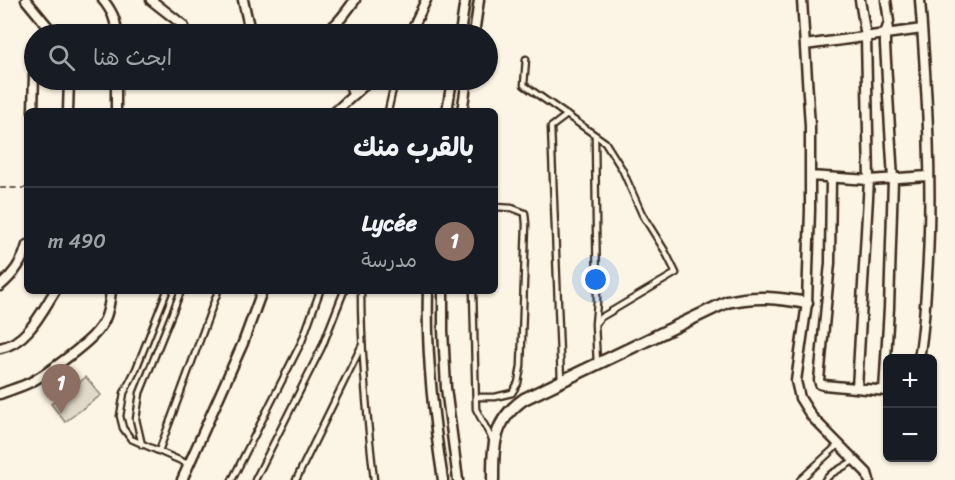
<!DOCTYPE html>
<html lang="ar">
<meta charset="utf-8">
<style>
:root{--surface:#171b24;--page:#242831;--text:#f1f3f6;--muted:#9ea1a6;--line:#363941;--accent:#2563eb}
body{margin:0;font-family:Sriracha,"Playpen Sans Arabic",sans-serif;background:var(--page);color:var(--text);direction:rtl}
.controls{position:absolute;right:18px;bottom:18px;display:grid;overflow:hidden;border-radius:9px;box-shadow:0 2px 4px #0004}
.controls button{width:54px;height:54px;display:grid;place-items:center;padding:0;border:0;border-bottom:2px solid var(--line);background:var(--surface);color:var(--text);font:30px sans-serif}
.you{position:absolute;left:596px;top:280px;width:21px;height:21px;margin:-15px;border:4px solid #fff;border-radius:50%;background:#1a73e8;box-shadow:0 0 0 9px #1a73e833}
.badge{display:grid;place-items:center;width:39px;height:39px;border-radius:50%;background:var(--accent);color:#fff;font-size:20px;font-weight:700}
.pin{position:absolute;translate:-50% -50px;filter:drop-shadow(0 2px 3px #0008)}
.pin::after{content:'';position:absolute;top:32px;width:21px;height:18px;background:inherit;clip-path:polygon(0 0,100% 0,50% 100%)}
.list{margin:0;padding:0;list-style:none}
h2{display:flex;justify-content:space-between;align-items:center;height:78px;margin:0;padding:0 24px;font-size:26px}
h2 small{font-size:20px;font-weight:400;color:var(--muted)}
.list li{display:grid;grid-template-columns:39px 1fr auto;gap:18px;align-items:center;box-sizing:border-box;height:108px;padding:0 24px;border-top:2px solid var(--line)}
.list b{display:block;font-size:22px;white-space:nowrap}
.list p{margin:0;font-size:20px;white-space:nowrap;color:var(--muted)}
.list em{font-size:20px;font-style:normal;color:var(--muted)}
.icon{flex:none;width:33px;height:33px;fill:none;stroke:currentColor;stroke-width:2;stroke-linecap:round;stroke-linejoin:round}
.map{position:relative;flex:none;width:955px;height:480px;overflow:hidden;direction:ltr}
.search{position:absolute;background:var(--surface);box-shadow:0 2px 4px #0004;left:24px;top:24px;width:474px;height:66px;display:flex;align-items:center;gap:15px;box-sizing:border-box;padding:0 21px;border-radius:33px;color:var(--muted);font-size:22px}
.panel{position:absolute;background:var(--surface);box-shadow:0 2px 4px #0004;left:24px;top:108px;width:474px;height:186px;border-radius:9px;direction:rtl}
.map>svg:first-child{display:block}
.green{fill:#e0d8c8;stroke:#8e8173;stroke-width:1.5}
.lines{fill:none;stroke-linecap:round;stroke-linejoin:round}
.service-casing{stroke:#3b2a1e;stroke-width:9}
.minor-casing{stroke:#3b2a1e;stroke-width:13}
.tertiary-casing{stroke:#3b2a1e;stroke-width:15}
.path{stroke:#3b2a1e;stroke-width:1.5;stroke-dasharray:6 4.5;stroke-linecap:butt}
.service{stroke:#fcf5e5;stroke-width:4.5}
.minor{stroke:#fcf5e5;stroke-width:8}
.tertiary{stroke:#fcf5e5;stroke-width:10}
</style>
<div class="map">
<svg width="955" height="480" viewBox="0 0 955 480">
<rect width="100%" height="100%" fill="#fcf5e5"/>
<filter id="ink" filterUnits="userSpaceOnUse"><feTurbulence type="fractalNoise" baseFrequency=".0167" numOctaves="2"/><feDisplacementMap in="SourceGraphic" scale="12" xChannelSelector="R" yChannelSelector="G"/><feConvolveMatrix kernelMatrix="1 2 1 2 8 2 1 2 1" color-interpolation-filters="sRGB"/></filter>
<g filter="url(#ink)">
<path class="green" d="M86,377l15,18 -36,27 -14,-18z"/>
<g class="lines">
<defs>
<path id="service" d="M526,59l-2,26 81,57 17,27 20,45 23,37 11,22 -76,45 -5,6
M388,111l7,-31
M595,136l2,166 -2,22 2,40
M167,291l-31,78 -12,24 -4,23 3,12 8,11 57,25
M361,291c0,63 6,127 13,189
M473,291l3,118 17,32
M561,381l-10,-254 16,-12
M476,397h19l17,-4 6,-10 3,-17 5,-142 -1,-11 -13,-5 -17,-1
M142,445l-6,-26 4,-26 41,-102
M159,451l59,-160
M232,480l70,-139 18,-50
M255,480l67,-133 22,-56
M296,480l66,-135
M800,480l39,-36
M825,480l6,-6 24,-14"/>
<path id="minor" d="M26,0l28,34
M103,0c9,11 13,20 14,34
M151,0l32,25 4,9
M243,0l7,31 4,3
M802,0l8,126v84l-3,93 -11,78 4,17 12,19 55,56 2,7
M318,34c17,-4 26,-20 37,-34
M410,34l16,-34
M460,34l5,-34
M474,34l5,-34
M805,45l117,-16
M349,80l4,15
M33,111l1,-37
M68,111l1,-31
M116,111v-31
M336,111l34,-31
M447,111l5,-31
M462,111l5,-31
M810,176l59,4 59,-4
M831,178l-1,85 -11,117 1,4 4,1 63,6
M0,286c13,-11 23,-25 27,-41
M428,291c-2,63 5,126 15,189
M443,291v39l3,58 12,92
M0,348c27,-5 41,-35 55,-57
M919,358c5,-27 6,-54 8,-82 6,-91 0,-185 -7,-276
M857,388l12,-208 -3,-143 -6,-37
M884,391l5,-83 4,-129 -8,-134v-11l4,-12 -3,-22
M0,394c10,-4 21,-7 31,-12 17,-9 31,-20 46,-32 11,-9 22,-18 28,-31 4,-9 5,-19 6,-28
M182,480l61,-137 19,-52"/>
<path id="tertiary" d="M493,480c0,-35 0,-59 31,-81l203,-97c29,-7 51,-4 80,1"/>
</defs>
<use href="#service" class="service-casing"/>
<use href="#minor" class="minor-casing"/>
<use href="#tertiary" class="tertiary-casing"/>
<path class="path" d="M0,188h27"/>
<use href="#service" class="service"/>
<use href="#minor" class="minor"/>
<use href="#tertiary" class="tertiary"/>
</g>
</g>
</svg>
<div class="controls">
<button>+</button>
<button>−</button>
</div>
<div class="you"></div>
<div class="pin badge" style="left:61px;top:414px;background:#8d6e63">1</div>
<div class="search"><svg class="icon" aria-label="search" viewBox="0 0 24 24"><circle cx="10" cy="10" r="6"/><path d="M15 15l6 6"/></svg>ابحث هنا</div>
<section class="panel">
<h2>بالقرب منك<small></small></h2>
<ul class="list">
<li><span class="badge" style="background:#8d6e63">1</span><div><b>Lycée</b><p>مدرسة</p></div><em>490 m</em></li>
</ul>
</section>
</div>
